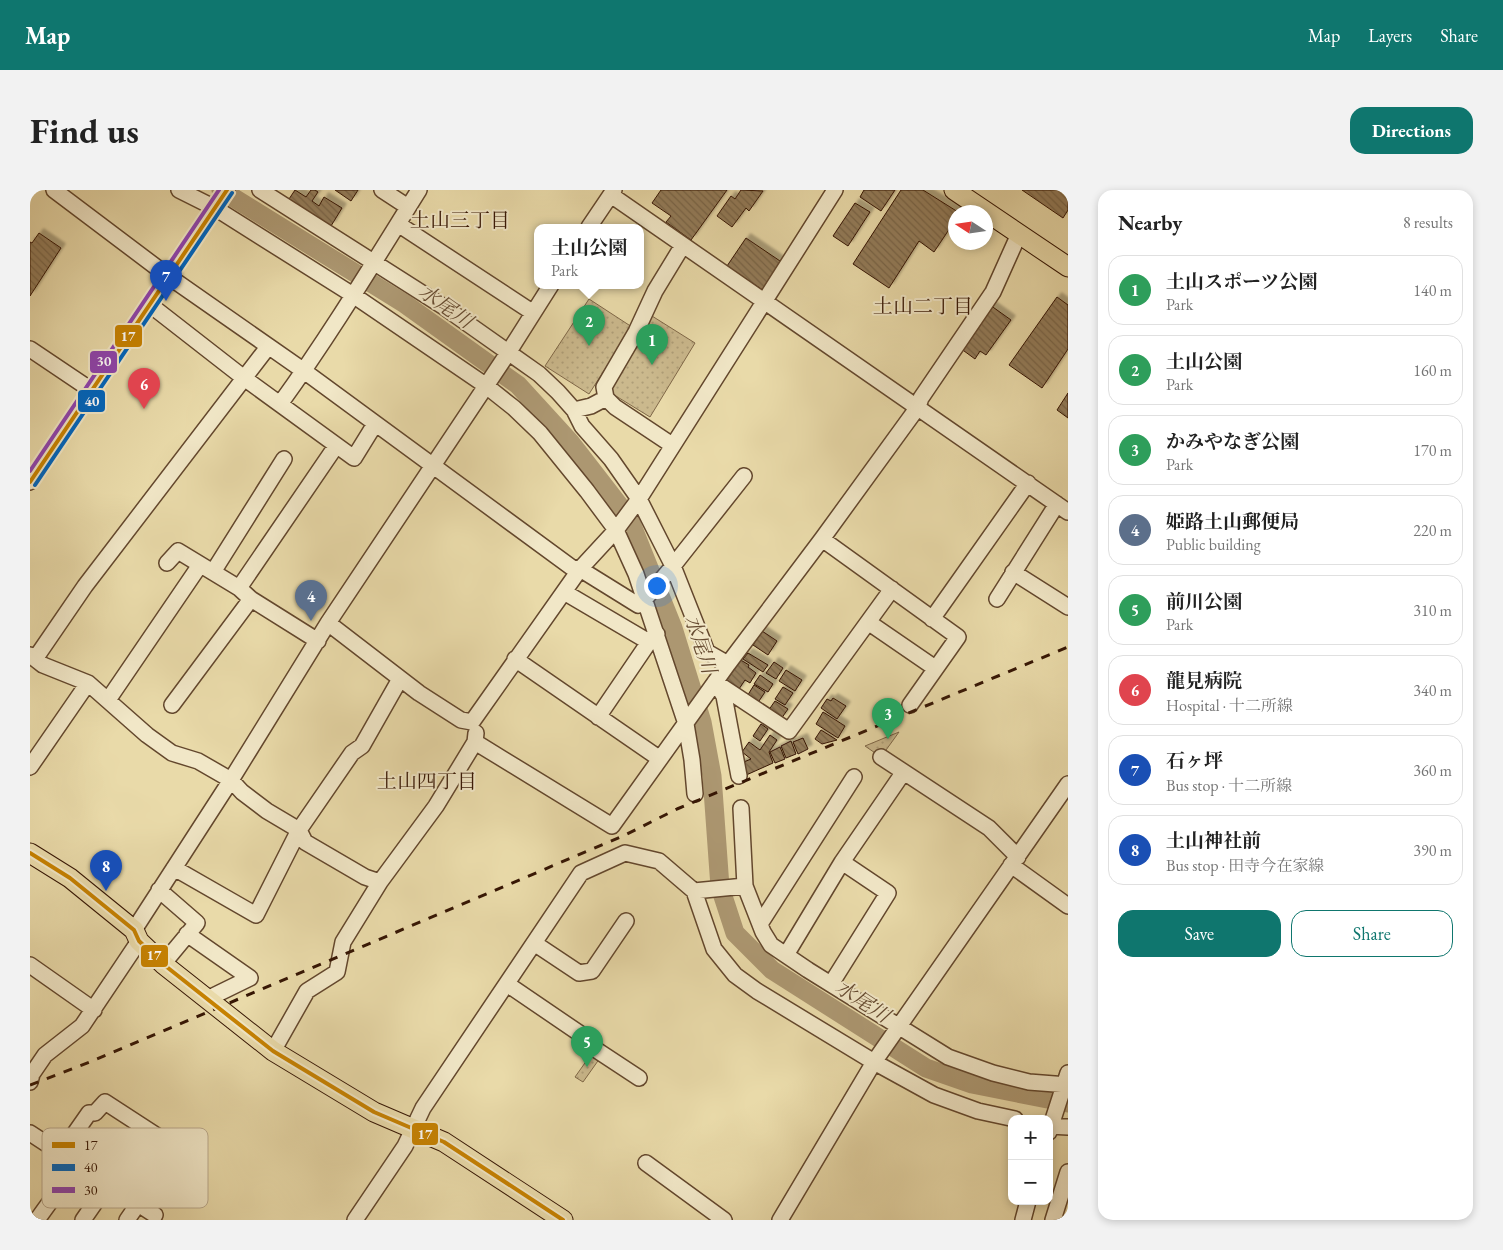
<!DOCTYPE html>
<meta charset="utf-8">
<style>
:root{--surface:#fff;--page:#f2f2f2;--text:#222;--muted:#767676;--line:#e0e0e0;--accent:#0f766e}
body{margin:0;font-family:"EB Garamond","Noto Serif JP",serif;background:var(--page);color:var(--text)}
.controls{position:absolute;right:15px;bottom:15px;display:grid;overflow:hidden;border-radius:10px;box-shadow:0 2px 8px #0003}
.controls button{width:45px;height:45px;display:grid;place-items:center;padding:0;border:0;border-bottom:1px solid var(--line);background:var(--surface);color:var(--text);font:25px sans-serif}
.compass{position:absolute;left:918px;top:15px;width:45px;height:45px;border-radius:50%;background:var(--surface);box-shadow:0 2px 8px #0003;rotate:282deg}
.you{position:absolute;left:626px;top:395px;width:18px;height:18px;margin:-12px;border:4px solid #fff;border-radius:50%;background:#1a73e8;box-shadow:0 0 0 8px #1a73e833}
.badge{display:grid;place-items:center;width:32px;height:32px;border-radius:50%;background:var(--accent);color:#fff;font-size:16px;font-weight:700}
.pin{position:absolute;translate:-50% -41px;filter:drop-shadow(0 1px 2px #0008)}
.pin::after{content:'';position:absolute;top:26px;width:18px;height:15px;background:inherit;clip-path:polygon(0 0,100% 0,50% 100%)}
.popup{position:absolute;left:504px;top:34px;width:110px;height:65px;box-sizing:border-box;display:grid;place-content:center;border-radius:10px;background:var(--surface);filter:drop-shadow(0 1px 4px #0005);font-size:16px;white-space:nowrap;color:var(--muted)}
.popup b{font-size:19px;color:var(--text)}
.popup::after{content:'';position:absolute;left:50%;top:100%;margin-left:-10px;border:10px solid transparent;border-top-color:var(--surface)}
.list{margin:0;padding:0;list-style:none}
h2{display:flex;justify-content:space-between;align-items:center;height:65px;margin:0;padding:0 20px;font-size:21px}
h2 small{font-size:16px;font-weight:400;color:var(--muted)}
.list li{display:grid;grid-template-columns:32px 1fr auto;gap:15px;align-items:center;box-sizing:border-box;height:70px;margin:0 10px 10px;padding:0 10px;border:1px solid var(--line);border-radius:15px}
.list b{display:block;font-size:19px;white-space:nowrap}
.list p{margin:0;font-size:16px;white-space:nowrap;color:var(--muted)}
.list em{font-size:16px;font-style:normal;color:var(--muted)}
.actions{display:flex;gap:10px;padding:15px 20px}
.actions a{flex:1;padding:11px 0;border:1px solid var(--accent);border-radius:15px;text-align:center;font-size:18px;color:var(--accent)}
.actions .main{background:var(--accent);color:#fff}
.map{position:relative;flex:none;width:1038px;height:1030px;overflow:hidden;border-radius:15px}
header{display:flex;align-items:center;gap:30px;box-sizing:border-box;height:70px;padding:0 25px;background:var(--accent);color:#fff}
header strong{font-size:24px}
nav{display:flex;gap:28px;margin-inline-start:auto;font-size:18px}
.intro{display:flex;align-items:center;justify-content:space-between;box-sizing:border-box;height:120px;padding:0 30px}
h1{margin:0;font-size:35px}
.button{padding:12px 22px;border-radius:15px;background:var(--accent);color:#fff;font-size:18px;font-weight:700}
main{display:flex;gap:30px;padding:0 30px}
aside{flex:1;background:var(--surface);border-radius:15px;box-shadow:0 2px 8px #0003}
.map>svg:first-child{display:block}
.park{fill:url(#park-dots);stroke:#806848}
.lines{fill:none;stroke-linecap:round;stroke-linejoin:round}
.river{stroke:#ac9771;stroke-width:19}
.building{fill:url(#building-back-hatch);stroke:#361604;filter:url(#shadow)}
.minor-casing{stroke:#63472d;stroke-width:18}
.major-casing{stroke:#361604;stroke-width:21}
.minor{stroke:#f1e7c7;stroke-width:15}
.major{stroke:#e9daa9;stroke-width:19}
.rail{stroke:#361604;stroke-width:3;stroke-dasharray:9 9;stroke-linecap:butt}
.bus-1-casing{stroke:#f1e7c7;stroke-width:8}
.bus-2-casing{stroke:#f1e7c7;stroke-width:8}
.bus-3-casing{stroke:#f1e7c7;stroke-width:8}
.bus-1{stroke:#c78201;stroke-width:4}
.bus-2{stroke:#0065bd;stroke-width:4}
.bus-3{stroke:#8e44ad;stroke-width:4}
.labels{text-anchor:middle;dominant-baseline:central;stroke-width:4;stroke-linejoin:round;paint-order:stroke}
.neighbourhood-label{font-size:20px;fill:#361604;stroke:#f1e7c7}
.water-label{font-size:20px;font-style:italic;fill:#654a30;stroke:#f1e7c7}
.key{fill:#f1e7c7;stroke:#b9a88c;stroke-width:1}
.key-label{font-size:14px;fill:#361604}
.line-badge{stroke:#f1e7c7;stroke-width:2}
.badge-label{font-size:14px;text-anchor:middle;font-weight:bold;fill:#fff}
</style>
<header>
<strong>Map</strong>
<nav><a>Map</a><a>Layers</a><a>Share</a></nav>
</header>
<div class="intro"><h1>Find us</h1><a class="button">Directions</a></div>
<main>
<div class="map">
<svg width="1038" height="1030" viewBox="0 0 1038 1030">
<defs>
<pattern id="park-dots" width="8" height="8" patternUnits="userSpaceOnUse" patternTransform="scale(1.25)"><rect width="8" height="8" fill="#cbb98d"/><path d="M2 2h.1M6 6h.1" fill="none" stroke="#af9e78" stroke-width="1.8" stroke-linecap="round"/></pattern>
<pattern id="building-back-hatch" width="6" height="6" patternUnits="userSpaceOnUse" patternTransform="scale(1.25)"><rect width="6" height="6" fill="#937c5a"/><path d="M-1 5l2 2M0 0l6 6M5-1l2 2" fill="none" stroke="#796548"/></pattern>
<filter id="shadow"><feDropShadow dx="4.5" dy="-4.5" stdDeviation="1" flood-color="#0004"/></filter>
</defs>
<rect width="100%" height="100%" fill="#e9daa9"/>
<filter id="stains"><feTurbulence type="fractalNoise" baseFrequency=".004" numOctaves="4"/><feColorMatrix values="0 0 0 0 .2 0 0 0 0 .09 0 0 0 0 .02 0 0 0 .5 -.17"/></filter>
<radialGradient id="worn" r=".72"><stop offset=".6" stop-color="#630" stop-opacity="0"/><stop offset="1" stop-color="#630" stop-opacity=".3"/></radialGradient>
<path class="park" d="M559,109l43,28 -43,67 -44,-28z
M622,126l43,27 -45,74 -39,-24 -2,-7z
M869,542l-18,25 -16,-11z
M562,863l8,5 -17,24 -8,-5z"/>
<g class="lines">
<path class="river" d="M191,0l184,114 113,81 53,58 58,75 44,110 29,94 10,54 8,111 15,46 37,37 154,98 46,16 96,19"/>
</g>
<path class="building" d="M265,0l11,7 5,-7h4l3,2 -6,9 7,5 5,-9 18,11 -11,18 -42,-27z
M305,0h23l-7,11z
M631,0h66l-36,50 -25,-18 5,-6 -19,-13z
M711,0l22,1 -14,20 -3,-3 -14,19 -15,-11 14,-20 4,3z
M834,0h31l-14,21 -21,-14z
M871,0h22l35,22h-2v7l-22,33 -15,-11 -30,47 -36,-24z
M992,0h46v20l-5,8z
M825,13l15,9 -22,34 -15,-10z
M9,43l22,15 -31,48v-54l2,1z
M716,48l37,25 -19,28 -37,-25z
M1027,107l11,8v44l-26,39 -33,-23z
M960,115l21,15 -25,35 -6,-4 -5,8 -15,-11z
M1038,203v25l-11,-8z
M732,441l15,10 -9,14 -15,-10z
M718,463l20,12 -5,7 -20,-13z
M709,469l10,6 -1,2 8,6 -6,10 -5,-3 -8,12 -13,-9z
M744,472l9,6 -7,11 -10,-6z
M756,480l16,10 -7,11 -16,-10z
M730,485l13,9 -5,8 -14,-8z
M724,495l11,7 -8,12 -11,-6z
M753,497l10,6 -8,12 -10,-6z
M803,508l13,8 -9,13 -16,-11 6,-9 4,2z
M745,511l13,8 -7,10 -13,-8z
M793,522l22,14 -7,12 -22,-14z
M731,534l7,5 -8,12 -7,-5z
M791,540l16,10 -15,4 -7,-5z
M740,545l7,5 -8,12 4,11 -29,13 -5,-12 12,-5 -9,-7 7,-10 11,8z
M773,548l5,11 -10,5 -5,-12z
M761,551l5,13 -10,4 -5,-12z
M750,557l5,12 -10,4 -5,-11z"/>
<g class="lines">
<defs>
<path id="minor" d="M24,0l114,86 136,95 267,196 9,2 58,36 7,-6 28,-33 71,-90
M149,0l36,18 138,87 132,90 29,23 26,25 47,58 29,39 20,44 50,150 6,36 3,34
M230,0l184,117 95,67 19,18 16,18 8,16 29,33 28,40 34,67 34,86 21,12
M352,0l26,17
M581,5l457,317
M368,34l134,88
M559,37l25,-37
M119,114l95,74 110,80 21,-34
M0,159l61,41
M250,214c50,-69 94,-142 139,-214
M544,220l17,-4 15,-8
M642,255l-57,-38 -9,-9 -2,-11 32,-55 19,-41 28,-46
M0,292l197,-292
M792,349l136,98 -48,68
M137,373l11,-12 61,37 12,11 67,42
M183,382l71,-113
M983,382l55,35
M209,398l97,-142
M534,402l85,50
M967,409l60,-95
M902,429l96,-136
M838,432l67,46
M298,433l91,70 42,27 11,2
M0,465l13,10 45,18 59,52 25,18 26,8 33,19 11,12 25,19 32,19 6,12 60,35 15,5
M5,469l50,-73 183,-239
M485,469l145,100
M685,492l74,49 103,-142
M686,493l8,13 15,80
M78,510l92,-135
M142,515l79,-106
M568,527l51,-75 8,-8
M442,532l108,-153 36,-39 23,-31 196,-309
M445,552l137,84 116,-162 94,-125 96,-132 3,-9 72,-106 26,-58
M851,567l108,71 29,29
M0,577l58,-84
M711,618l4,78 18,46 8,13 37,25 140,87 45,16 36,9 39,3
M981,675l57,41
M144,678l82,47 43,-85 53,-77 10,-7 38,-67
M129,700l38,33 -34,41
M664,701l51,-5
M730,734l94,-147
M104,740l97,-150 97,-157 180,-270 43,-68
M157,744l63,44 -43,21
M504,753l45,30 13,-2 34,-50
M756,765l56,-93 61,-89
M0,775l64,45
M477,794l72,49 19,18 41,27
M801,794l57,-91 -46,-31
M243,861l34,-60 30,-19 6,-30 37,-60 56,-76 39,-64 1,-9
M0,892l2,-8 13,-19 37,-29 57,-85
M1019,936l19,1
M1019,942l19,-59
M0,943l125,82
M31,963l28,-40h6l10,-11 60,39
M616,973l78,57
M7,1030l41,-57
M53,1030l25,-36
M97,1030l11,-16
M325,1030l50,-74 18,-38 158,-235 44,-20 34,8 35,30 20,58 21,26 22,16 117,71 60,33 44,16 37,8
M750,1030l94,-158 194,-278
M993,1030l5,-19
M1023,1030l15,-48"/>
<path id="major" d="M924,0l114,77
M0,663l40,25 64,52 5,11 24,23 110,87 101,61 70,30 119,78"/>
</defs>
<use href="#minor" class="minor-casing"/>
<use href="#major" class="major-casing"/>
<use href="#minor" class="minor"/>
<use href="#major" class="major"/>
<path class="rail" d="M0,895l60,-23 533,-226 54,-27 391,-162"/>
<defs>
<path id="bus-1" d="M0,292l197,-292
M0,663l40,25 64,52 5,11 24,23 110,87 101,61 70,30 119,78"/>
<path id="bus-2" d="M5,295l197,-292"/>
<path id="bus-3" d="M0,281l189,-281"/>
</defs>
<use href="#bus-1" class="bus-1-casing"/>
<use href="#bus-2" class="bus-2-casing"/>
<use href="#bus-3" class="bus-3-casing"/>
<use href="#bus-1" class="bus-1"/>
<use href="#bus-2" class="bus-2"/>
<use href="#bus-3" class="bus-3"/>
</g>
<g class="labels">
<g class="neighbourhood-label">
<text x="430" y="30">土山三丁目</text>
<text x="893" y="116">土山二丁目</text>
<text x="397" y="591">土山四丁目</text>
</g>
<g class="water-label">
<text transform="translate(416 116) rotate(35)">水尾川</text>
<text transform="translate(671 454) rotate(72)">水尾川</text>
<text transform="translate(833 811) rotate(33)">水尾川</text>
</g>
</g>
<rect x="12" y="938" width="166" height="80" rx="8" class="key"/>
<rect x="22" y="952" width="23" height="6" fill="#c78201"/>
<rect x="22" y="974" width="23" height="7" fill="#0065bd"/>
<rect x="22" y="997" width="23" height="6" fill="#8e44ad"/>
<g class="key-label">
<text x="54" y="960">17</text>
<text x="54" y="982">40</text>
<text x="54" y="1005">30</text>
</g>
<g class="line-badge">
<rect x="84" y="134" width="29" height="24" rx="5" fill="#c78201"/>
<rect x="59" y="160" width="29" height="24" rx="5" fill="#8e44ad"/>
<rect x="47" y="199" width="29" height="24" rx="5" fill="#0065bd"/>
<rect x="110" y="754" width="29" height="24" rx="5" fill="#c78201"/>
<rect x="381" y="932" width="28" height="24" rx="5" fill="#c78201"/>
</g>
<g class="badge-label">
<text x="98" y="151">17</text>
<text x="74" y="176">30</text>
<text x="62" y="216">40</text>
<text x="124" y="770">17</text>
<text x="395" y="949">17</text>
</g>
<rect width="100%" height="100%" filter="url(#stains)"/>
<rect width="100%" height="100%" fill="url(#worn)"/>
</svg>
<div class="controls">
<button>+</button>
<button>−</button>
</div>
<svg class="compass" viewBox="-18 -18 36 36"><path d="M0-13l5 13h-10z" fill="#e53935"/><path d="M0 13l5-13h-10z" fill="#767676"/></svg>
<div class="you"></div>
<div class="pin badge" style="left:622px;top:175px;background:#2e9e5b">1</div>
<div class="pin badge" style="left:559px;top:156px;background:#2e9e5b">2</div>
<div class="popup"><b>土山公園</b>Park</div>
<div class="pin badge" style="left:858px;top:549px;background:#2e9e5b">3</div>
<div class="pin badge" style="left:281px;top:431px;background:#5c6f8a">4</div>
<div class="pin badge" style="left:557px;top:877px;background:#2e9e5b">5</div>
<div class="pin badge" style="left:114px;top:219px;background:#e0444e">6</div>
<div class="pin badge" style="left:136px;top:111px;background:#1a4fb4">7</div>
<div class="pin badge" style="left:76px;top:701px;background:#1a4fb4">8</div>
</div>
<aside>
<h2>Nearby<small>8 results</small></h2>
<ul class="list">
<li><span class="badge" style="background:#2e9e5b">1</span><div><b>土山スポーツ公園</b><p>Park</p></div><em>140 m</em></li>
<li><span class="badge" style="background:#2e9e5b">2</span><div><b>土山公園</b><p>Park</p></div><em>160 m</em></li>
<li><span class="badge" style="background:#2e9e5b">3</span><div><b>かみやなぎ公園</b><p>Park</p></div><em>170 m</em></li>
<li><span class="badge" style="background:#5c6f8a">4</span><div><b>姫路土山郵便局</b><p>Public building</p></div><em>220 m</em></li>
<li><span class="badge" style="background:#2e9e5b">5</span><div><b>前川公園</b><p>Park</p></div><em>310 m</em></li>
<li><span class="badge" style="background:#e0444e">6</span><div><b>龍見病院</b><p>Hospital · 十二所線</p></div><em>340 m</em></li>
<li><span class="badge" style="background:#1a4fb4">7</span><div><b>石ヶ坪</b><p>Bus stop · 十二所線</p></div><em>360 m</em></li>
<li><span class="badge" style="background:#1a4fb4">8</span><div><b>土山神社前</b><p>Bus stop · 田寺今在家線</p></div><em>390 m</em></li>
</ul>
<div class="actions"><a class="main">Save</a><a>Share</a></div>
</aside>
</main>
